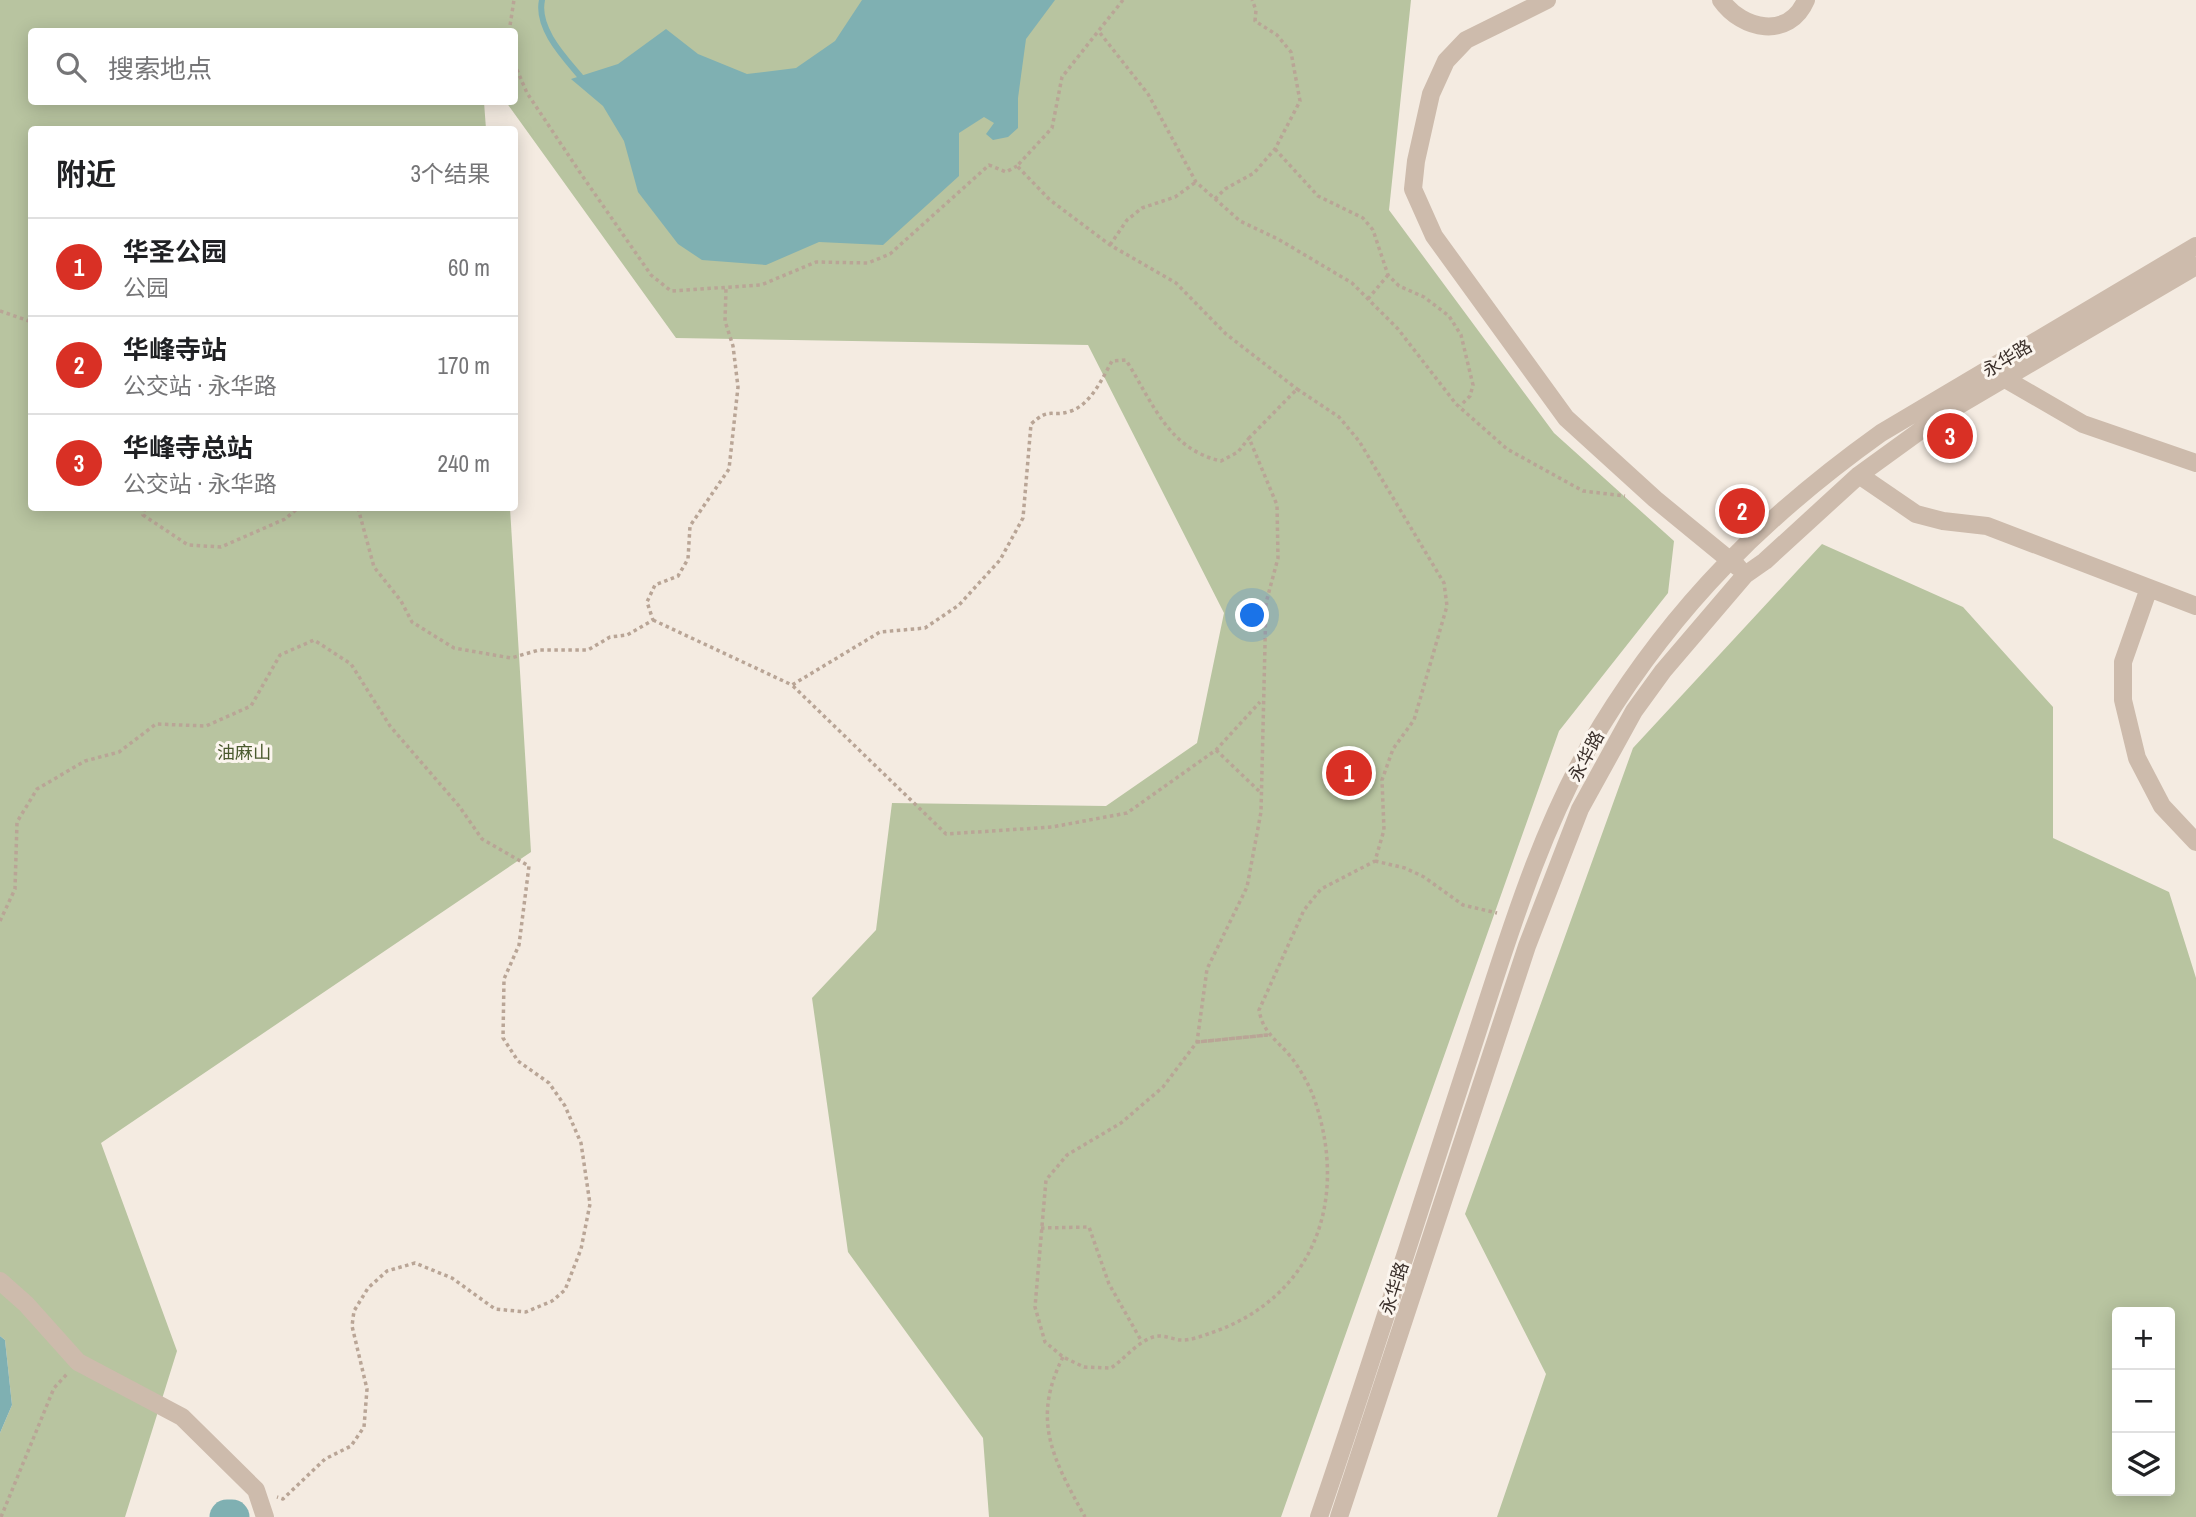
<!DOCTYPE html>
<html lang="zh">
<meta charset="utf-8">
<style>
:root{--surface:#fff;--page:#f6f6f6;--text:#202124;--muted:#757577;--line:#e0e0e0;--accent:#d93025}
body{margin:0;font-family:"Archivo Narrow","Noto Sans SC",sans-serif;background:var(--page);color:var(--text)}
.controls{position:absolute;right:21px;bottom:21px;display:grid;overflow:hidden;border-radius:7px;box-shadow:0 4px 18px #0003}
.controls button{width:63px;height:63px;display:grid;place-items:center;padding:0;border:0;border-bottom:2px solid var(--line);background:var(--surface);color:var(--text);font:35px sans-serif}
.you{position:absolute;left:1253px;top:616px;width:24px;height:24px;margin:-18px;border:5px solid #fff;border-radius:50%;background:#1a73e8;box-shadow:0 0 0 10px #1a73e833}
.badge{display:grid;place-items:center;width:46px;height:46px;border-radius:50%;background:var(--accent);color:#fff;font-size:23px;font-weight:700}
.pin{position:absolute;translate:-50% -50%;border:4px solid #fff;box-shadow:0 2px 7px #0006}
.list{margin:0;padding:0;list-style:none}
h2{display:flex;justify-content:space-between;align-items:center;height:91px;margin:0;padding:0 28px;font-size:30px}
h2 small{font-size:23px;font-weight:400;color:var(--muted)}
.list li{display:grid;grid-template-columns:46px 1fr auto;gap:21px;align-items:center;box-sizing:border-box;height:98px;padding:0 28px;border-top:2px solid var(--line)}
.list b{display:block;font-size:26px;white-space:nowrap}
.list p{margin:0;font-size:23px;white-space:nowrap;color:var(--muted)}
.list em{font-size:23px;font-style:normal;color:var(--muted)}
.icon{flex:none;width:38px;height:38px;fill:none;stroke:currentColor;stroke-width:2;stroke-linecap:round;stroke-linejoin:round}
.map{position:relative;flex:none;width:2196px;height:1517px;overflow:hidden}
.search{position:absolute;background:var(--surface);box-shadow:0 4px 18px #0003;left:28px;top:28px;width:490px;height:77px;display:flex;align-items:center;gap:18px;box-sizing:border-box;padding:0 24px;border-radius:7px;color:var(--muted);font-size:26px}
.panel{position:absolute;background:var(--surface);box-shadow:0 4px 18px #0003;left:28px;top:126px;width:490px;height:385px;border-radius:7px}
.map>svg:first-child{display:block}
.green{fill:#b8c4a0;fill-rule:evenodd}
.water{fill:#7fb0b2}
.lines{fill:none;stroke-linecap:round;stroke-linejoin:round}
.stream{stroke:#7fb0b2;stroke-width:6}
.river{stroke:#7fb0b2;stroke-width:35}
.path{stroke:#b9a596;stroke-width:3.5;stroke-dasharray:3.5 3.5;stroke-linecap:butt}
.minor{stroke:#cdbbac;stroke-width:18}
.labels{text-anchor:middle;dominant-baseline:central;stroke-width:6;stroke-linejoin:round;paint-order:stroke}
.street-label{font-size:18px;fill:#3b302b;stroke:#fbf5ee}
.park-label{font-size:18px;fill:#4a5a2e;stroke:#fbf5ee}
</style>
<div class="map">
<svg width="2196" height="1517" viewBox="0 0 2196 1517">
<rect width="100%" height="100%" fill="#f4ebe1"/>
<path class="green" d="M0,0h1411l-22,210 165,223 120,108 -6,52 -109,138 -278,786h-292l-6,-79 -135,-186 -36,-254 64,-68 16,-127 214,3 91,-63 27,-130 -136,-268 -412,-7 -170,-236h8v-70h-482v70h452l2,27 -454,1v378h478l21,344 -430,291 76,208 -52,166h-125v-84l12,-28 -7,-65 -5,-4z
M1822,544l141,63 90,100v131l116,54 27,86v539h-699l49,-143 -81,-160 168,-466zM2170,1312v179h-53v-179z"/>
<path class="water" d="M862,0h193l-29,39 -8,59v30l-10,9 -15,3 -7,-6 8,-11 -10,-6 -25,16v43l-76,69 -64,-3 -53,23 -64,-5 -24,-16 -40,-52 -14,-51 -21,-35 -32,-27 47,-15 48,-35 32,25 49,20 49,-6 39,-27z
M0,1336l5,4 7,65 -12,28z"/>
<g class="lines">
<path class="stream" d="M542,0c-6,28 22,57 38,76"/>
<path class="river" d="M227,1517h5"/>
<path class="path" d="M1123,0l-61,77 -10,51 -35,38 33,34 60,45 66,38 50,51 71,55
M509,32l5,-32
M1100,33l48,61 48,88 44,39 38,18 74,44 46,46 58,75 51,45 76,42 42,5
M514,63l13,30 52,78 72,104 20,16 90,-6 55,-23 52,1 22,-9 99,-89 17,7 11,-6
M1275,149l43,47 45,22 10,12 15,45 11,11 25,11 25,19 12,19 12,50 -3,11 -10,10
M1215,199l10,-10 29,-16 21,-24 25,-48 -9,-49 -14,-17 -22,-14 1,-11 -4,-10
M1110,245l17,-25 15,-12 33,-11 21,-15
M1368,299l20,-24
M0,311l32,11
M1297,389l42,28 20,24 85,142 3,23 -33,114 -21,29 -11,31 2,50 -9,31 -54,28 -17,21 -45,100c4,23 18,30 32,47 10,13 20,31 25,47 32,99 -3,194 -105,229 -9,3 -22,8 -31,7 -7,-1 -14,-4 -21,-4 -18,1 -34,23 -48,32l-27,-1 -21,-10 -18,-15 -10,-35 11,-127 21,-25 54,-32 42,-36 34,-45 10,-73 40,-82 14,-75 5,-209 12,-45 -1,-53 -28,-67z
M145,508l-2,7 45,30 33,2 64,-28 13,-11
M358,508l16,59 27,34 11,21 42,26 57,10 28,-8h49l22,-13 17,-2 26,-15 -6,-18 8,-17 23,-9 10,-17 2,-33 39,-57 9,-82 -5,-41 -8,-25 1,-33
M653,620l139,65 88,-53 45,-4 34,-23 41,-45 23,-42 8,-94c20,-18 20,-6 40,-13 20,-7 31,-32 41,-50l14,-1c27,43 42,89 95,101l17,-9 11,-14
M793,686l153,148 106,-7 75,-14 89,-63 44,-48
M1216,750l44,42
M1375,861l30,7 19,9 39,28 34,8
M0,921l15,-32 2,-67 20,-33 48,-28 34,-9 37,-28 50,2 45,-20 29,-51 34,-15 37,24 39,62 69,80 23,33 47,27 -10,79 -15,34 -1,59 15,23 31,22 16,23 16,37 9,61 -9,45 -16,41 -13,11 -26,11 -31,-3 -43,-31 -37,-15 -28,8 -19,17 -14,23 -2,15 15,63 -3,38 -13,19 -26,13 -42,40 -6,-2
M1267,1035l-70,7 71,-7
M1041,1228l48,-1 20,57 33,58
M1063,1357c-32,63 -10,102 22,160
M1,1517l53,-129 13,-14"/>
<path class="minor" d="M1547,0l-81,40 -20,21 -15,33 -15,67 -3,28 21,47 132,182 89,81 83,68
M1721,0c21,30 68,40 85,0
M2007,380l76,44 113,39
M1859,475l57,39 27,7 44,5 209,80
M2149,588l-26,74v38l14,58 25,48 34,36
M0,1281l26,23 52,58 104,55 74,73 9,27
M1319,1517c52,-152 100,-306 150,-459 37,-113 70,-230 132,-332 75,-122 164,-210 280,-293l315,-187
M1339,1517l188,-571 53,-137 54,-98 29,-40 82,-96 20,-14 94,-86 80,-58 257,-151"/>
</g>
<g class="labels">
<g class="street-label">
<text transform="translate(2007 358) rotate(-31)">永华路</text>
<text transform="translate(1586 756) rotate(-62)">永华路</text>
<text transform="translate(1394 1288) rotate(-72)">永华路</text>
</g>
<g class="park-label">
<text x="244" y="752">油麻山</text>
</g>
</g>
</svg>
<div class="controls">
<button>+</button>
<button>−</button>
<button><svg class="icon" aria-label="layers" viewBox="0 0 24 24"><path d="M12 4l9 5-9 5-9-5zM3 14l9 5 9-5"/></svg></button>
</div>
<div class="you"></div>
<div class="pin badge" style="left:1349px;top:773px">1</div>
<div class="pin badge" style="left:1742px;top:511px">2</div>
<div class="pin badge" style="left:1950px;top:436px">3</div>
<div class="search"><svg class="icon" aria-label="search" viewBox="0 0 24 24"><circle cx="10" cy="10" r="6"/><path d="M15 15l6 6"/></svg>搜索地点</div>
<section class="panel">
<h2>附近<small>3个结果</small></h2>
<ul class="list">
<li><span class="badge">1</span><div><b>华圣公园</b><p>公园</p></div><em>60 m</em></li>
<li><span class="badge">2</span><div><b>华峰寺站</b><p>公交站 · 永华路</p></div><em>170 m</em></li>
<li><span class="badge">3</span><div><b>华峰寺总站</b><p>公交站 · 永华路</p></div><em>240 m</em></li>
</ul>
</section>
</div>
